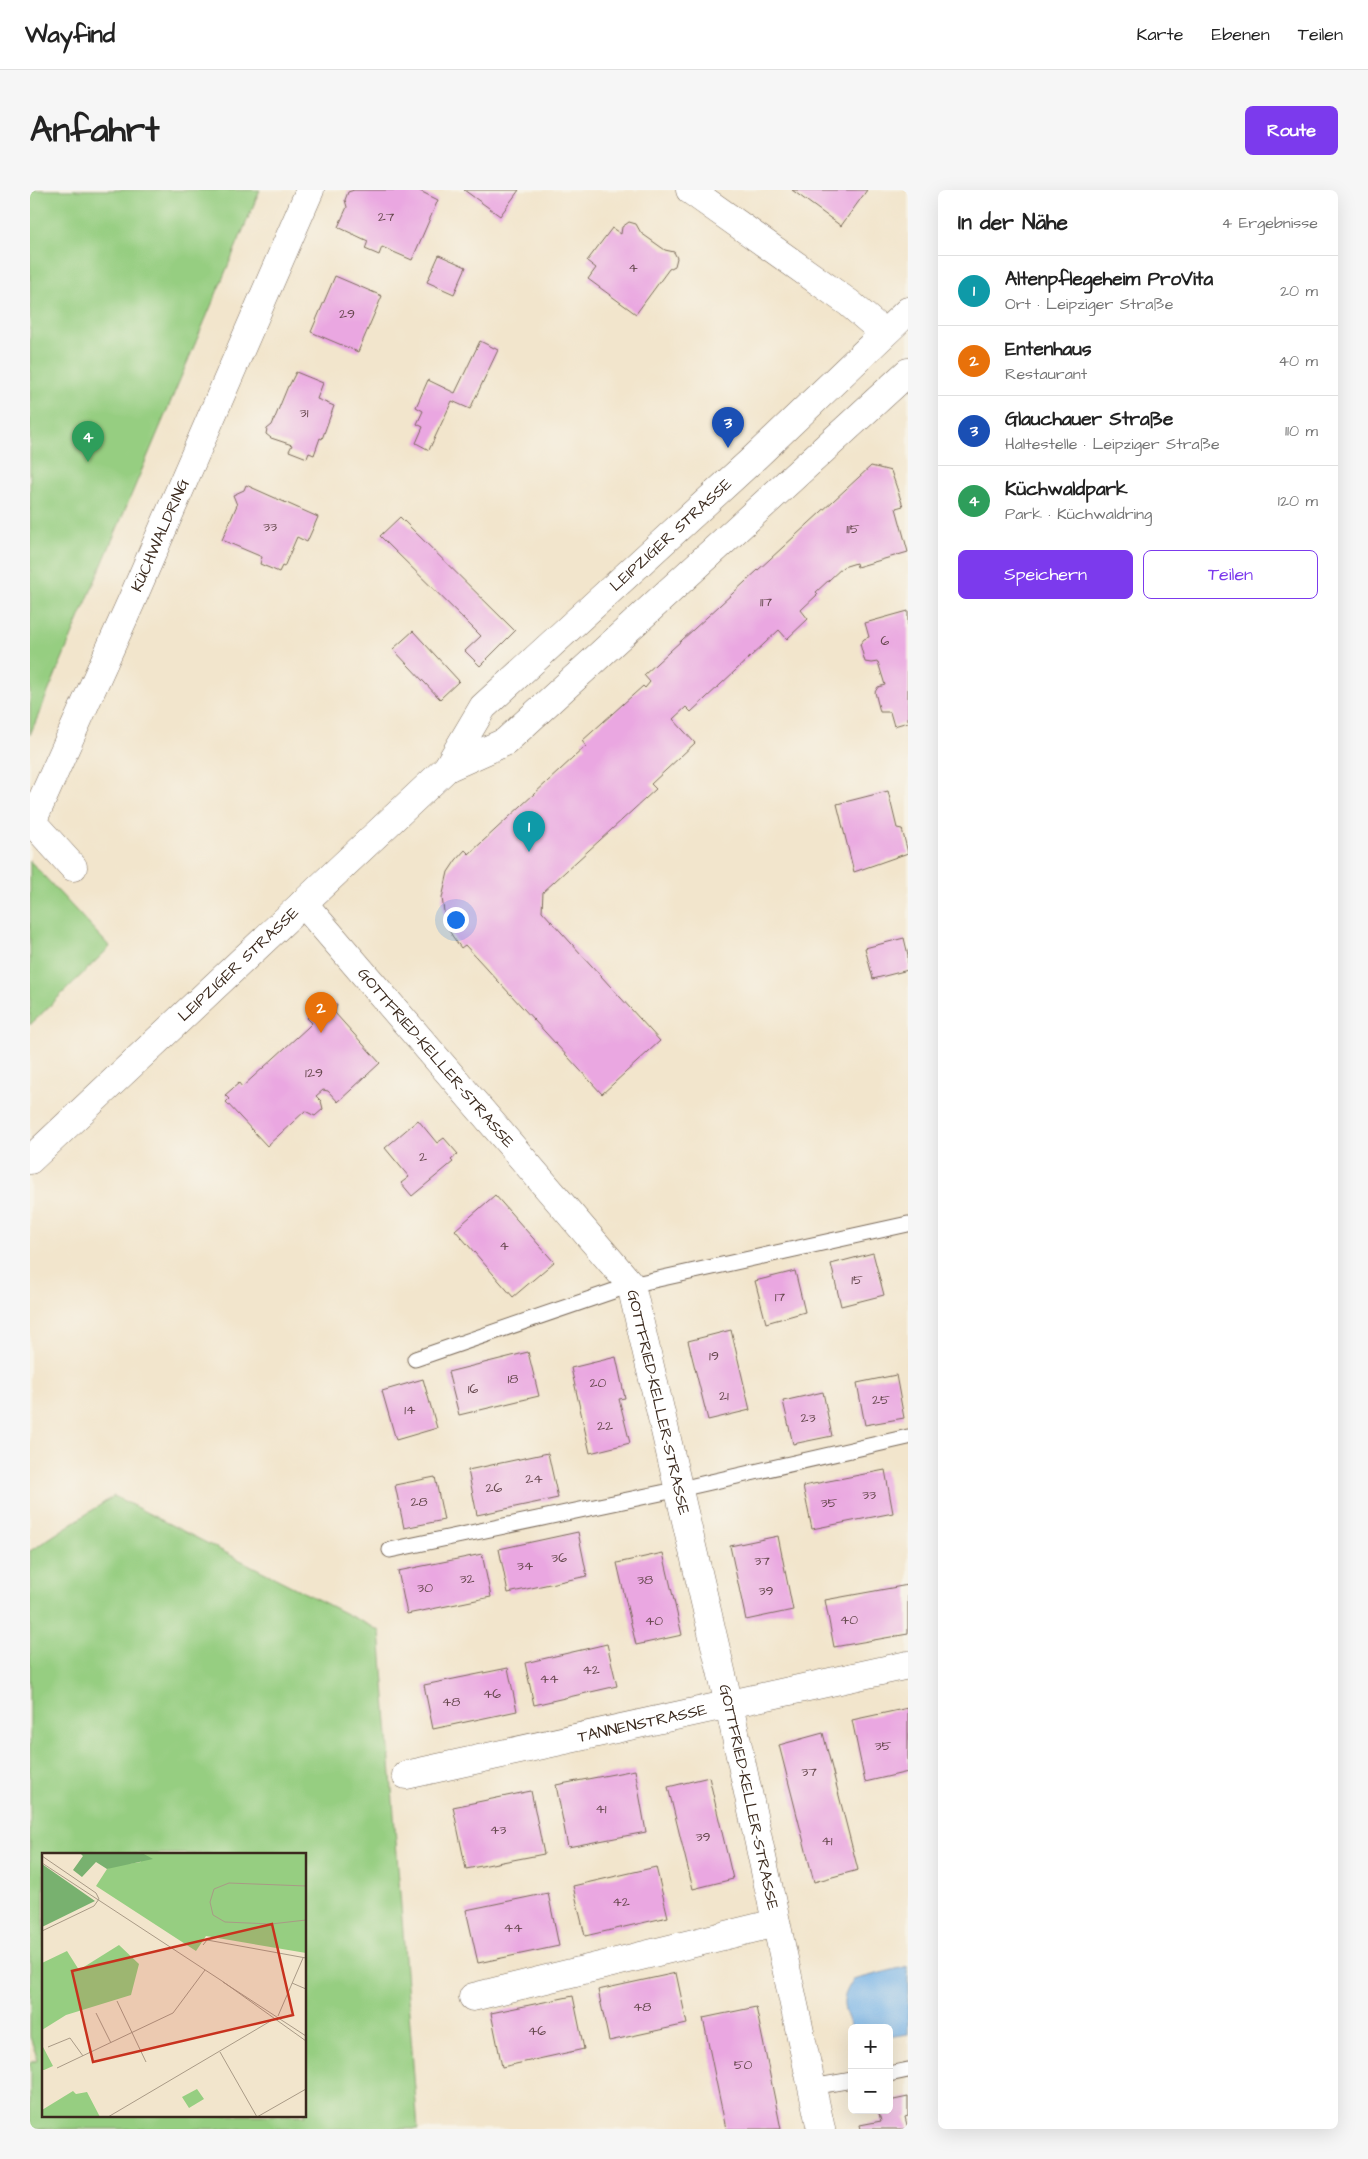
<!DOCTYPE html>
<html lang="de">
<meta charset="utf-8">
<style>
:root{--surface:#fff;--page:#f6f6f6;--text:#222;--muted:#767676;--line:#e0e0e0;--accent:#7c3aed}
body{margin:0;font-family:"Architects Daughter",sans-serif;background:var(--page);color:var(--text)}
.controls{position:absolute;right:15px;bottom:15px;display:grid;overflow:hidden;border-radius:8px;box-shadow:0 5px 20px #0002}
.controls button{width:45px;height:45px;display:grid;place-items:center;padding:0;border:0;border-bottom:1px solid var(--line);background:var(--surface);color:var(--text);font:25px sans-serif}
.you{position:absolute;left:425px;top:729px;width:18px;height:18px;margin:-12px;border:4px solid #fff;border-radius:50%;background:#1a73e8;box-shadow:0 0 0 8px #1a73e833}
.badge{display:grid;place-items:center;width:32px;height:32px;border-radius:50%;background:var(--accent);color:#fff;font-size:16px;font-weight:700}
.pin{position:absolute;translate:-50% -41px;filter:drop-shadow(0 1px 2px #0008)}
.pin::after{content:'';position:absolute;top:26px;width:18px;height:15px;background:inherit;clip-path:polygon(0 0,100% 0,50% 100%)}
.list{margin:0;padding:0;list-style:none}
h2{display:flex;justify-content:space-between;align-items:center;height:65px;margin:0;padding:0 20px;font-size:21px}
h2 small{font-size:16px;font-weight:400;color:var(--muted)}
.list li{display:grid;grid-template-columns:32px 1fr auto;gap:15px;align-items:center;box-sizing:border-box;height:70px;padding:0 20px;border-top:1px solid var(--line)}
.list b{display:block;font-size:19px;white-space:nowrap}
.list p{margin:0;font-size:16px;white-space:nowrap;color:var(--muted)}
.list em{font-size:16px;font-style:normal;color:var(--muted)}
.actions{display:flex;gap:10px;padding:15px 20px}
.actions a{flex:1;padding:11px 0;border:1px solid var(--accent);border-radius:8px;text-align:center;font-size:18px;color:var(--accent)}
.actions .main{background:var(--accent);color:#fff}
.map{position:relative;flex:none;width:878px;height:1939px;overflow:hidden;border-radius:8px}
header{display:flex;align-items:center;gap:30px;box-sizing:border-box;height:70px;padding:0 25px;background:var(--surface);border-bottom:1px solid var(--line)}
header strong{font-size:24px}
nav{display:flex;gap:28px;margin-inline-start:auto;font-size:18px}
.intro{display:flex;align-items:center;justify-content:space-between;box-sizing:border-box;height:120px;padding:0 30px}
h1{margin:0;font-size:35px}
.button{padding:12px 22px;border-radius:8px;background:var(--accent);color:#fff;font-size:18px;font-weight:700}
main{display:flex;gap:30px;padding:0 30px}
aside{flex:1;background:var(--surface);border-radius:8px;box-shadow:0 5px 20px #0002}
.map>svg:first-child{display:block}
.green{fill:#96ce81;stroke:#687c50;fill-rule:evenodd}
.water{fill:#76b3e8;stroke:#586e83}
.building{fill:#eaa7e1}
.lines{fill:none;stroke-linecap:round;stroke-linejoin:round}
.service-casing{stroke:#7b6b5b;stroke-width:17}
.minor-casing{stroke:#7b6b5b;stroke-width:29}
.primary-casing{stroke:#7b6b5b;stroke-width:29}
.service{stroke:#fff;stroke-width:15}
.minor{stroke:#fff;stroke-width:28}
.primary{stroke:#fff;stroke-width:28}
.labels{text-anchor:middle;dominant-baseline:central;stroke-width:5;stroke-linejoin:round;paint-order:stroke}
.number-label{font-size:14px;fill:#67494f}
.street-label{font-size:16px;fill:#3b2a1e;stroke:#f7f3e8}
.inset-road{fill:none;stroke:#a99a86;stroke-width:1}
.view{fill:#c8321e;fill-opacity:0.15;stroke:#c8321e;stroke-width:2.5}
.inset-edge{fill:none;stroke:#3b2a1e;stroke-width:2.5}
</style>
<header>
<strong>Wayfind</strong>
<nav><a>Karte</a><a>Ebenen</a><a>Teilen</a></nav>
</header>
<div class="intro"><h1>Anfahrt</h1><a class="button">Route</a></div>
<main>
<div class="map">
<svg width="878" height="1939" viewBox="0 0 878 1939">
<rect width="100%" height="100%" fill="#f7f3e8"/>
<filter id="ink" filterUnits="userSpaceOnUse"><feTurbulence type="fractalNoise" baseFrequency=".02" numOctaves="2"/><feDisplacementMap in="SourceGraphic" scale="10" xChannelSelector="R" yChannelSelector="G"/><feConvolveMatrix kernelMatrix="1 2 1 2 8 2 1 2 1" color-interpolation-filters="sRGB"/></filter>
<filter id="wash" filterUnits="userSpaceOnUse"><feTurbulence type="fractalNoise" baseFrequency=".0096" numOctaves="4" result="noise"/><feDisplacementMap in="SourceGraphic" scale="20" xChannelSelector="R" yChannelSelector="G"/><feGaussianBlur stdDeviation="1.12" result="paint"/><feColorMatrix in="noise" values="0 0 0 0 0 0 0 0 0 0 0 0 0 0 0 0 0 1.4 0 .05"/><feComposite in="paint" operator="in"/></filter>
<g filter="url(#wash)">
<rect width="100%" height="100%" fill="#f2e5cc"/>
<path class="green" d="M0,0h230l-230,545z
M0,671l80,86 -80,78z
M84,1306l266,135 38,498h-388v-66l8,-3 -8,-23v-486zM14,1664h261v261h-261z"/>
<path class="water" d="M878,1776v68l-19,3v-9h-37c-10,-22 -12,-28 1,-48z"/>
<g id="blocks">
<path class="building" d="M324,0h64l20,10 -26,60 -30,-13 -3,8 -14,-6 3,-8 -30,-14 9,-20 -2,-7 3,-8z
M434,0h55l-19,26z
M762,0h75l-26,36z
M599,32l7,2 5,9 24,17 9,2 3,6 -2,8 -6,3 -33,45 -48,-35 8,-11 -9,-7 25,-33 9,6 1,-7z
M409,65l27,12 -12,27 -27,-12z
M305,86l47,20 -24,56 -47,-20z
M450,151l18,9 -28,59 -18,-8 -23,49 -13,-7 7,-16 -6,-3 6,-13 -7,-4 12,-27 27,13z
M266,182l27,11 -6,16 17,7 -12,33 -2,-1 -6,17 -5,-2 -2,5 -18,-7 3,-6 -21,-7 -5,-4 1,-5 5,-4 16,-39h1z
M841,276l20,5 12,35 -7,2 12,44 -51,15 -1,-4 -13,4 -27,25 2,2 -17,16 7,9 -21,20 -8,-9 -88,82 -5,-5 -13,12 22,24 -44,41 5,5 -113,103 -1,19 118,130 -58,53 -137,-149 -4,3 -8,-11 -7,-12 -4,-27 6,-26 8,-12 9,-10 4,4 117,-108 -4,-5 61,-55 2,2 5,-6 -6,-7z
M216,295l72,32 -11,25 -10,-5 -13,30 -2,-1 -3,6 -19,-8 2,-7 -40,-17 15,-35 -4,-10 11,-5z
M370,327l115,114 -35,35 -15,-15 16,-15 -101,-100z
M878,421v111l-14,4 -4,-14h-10l-5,-20 3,-5 7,-2 -7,-23 -7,1 -6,-1 -5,-18 4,-5 5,-2 -4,-14z
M383,441l46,50 -19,18 -47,-50z
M858,601l9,37 5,1 6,24 -54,19 -17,-68z
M874,748l4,17v15l-35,9 -8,-31z
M292,813l15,1 -2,9 45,50 -42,39 -10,-11 -5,-1 -7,6 5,5 2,8 -8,7 -10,-5 -38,35 -41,-44 3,-3 -4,-4 14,-12 3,4 65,-59 5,-5 -5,-5z
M388,930l19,23 7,-5 14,16 -7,6 2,2 -41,34 -11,-13 8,-6 -24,-29z
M465,1005l59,67 -41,35 -58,-67z
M843,1063l11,42 -43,11 -10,-42z
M765,1081l10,41 -39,11 -11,-42z
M701,1140l19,80 -42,10 -20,-79z
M498,1162l11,44 -80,19 -11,-43z
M586,1167l9,41 -6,1 11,44 -40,10 -19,-85z
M866,1185l8,43 -39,7 -8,-42z
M393,1189l14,49 -41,12 -14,-49z
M793,1202l9,44 -39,8 -10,-43z
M518,1263l10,45 -81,17 -9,-45z
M855,1280l8,43 -81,16 -9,-43z
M405,1287l9,43 -40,8 -9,-43z
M548,1342l9,44 -79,17 -9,-44z
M748,1346l15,74 -47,10 -16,-74z
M633,1363l19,82 -46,10 -19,-82z
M452,1364l9,43 -84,17 -9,-43z
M878,1395v49l-74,13 -9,-47z
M577,1454l10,42 -83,19 -9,-42z
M478,1478l9,43 -84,18 -9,-44z
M878,1518v64l-43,10 -13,-62z
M793,1543l35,137 -44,12 -35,-137z
M605,1580l11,62 -78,15 -12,-62z
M679,1587l24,102 -40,10 -25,-102z
M501,1601l13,63 -78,15 -13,-62z
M626,1677l12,50 -83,19 -12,-50z
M518,1703l11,53 -81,17 -12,-53z
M646,1783l11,51 -78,17 -11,-51z
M543,1806l11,53 -82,18 -11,-54z
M726,1817l25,122h-55l-23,-111z
M878,1907v19l-3,1 3,12h-47l-1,-4 21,-4 -3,-11h11v-9z"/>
</g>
</g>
<g filter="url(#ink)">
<use href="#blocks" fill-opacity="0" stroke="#7b6b5b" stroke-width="1"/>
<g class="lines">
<defs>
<path id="service" d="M385,1169l216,-74 277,-61
M360,1360l290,-61 228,-52
M859,1884l19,-4
M782,1897l40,-7"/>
<g id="minor">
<path d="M660,0l159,113 35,30"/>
<path id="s1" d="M43,677l-41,-45 99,-220 179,-412"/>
<path id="s2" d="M273,713l328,382 98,420 92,424"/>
<path id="s3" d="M376,1585l502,-110"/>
<path d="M443,1807l303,-74"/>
</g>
<g id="primary">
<path d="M417,578l58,-26 403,-370"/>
<path id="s4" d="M0,970l417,-392 36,-61 267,-245 158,-151"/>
</g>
</defs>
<use href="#service" class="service-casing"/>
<use href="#minor" class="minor-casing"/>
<use href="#primary" class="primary-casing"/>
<use href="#service" class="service"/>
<use href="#minor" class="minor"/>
<use href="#primary" class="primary"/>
</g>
</g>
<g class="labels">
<g class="number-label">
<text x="356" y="27">27</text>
<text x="603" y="78">4</text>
<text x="317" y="124">29</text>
<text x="274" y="223">31</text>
<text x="240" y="337">33</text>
<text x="823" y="339">115</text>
<text x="736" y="412">117</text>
<text x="855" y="451">6</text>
<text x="284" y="883">129</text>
<text x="393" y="967">2</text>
<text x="474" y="1056">4</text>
<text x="827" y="1090">15</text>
<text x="750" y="1107">17</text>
<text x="684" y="1166">19</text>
<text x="483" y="1189">18</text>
<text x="568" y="1193">20</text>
<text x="443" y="1199">16</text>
<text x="694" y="1206">21</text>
<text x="851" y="1210">25</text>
<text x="380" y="1220">14</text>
<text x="778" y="1228">23</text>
<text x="575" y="1236">22</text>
<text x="504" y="1289">24</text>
<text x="464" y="1298">26</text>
<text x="839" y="1305">33</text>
<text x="389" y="1312">28</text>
<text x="799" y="1313">35</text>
<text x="529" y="1368">36</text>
<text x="732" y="1371">37</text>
<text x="495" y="1376">34</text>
<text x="437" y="1389">32</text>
<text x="615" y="1390">38</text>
<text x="395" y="1398">30</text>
<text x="736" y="1401">39</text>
<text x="819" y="1430">40</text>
<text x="624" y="1431">40</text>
<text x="561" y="1480">42</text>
<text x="519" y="1489">44</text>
<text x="462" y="1504">46</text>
<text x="421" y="1512">48</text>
<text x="853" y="1556">35</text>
<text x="779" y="1582">37</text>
<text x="571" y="1619">41</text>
<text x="468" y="1640">43</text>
<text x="673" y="1647">39</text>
<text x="797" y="1651">41</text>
<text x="591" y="1712">42</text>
<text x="483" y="1738">44</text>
<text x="612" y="1817">48</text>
<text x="507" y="1841">46</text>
<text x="713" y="1875">50</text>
</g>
<g class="street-label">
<text stroke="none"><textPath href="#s1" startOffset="375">KÜCHWALDRING</textPath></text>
<text stroke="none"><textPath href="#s4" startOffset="898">LEIPZIGER STRASSE</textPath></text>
<text stroke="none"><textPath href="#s4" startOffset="286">LEIPZIGER STRASSE</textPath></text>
<text stroke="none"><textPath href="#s2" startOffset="204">GOTTFRIED-KELLER-STRASSE</textPath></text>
<text stroke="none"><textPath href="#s2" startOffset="624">GOTTFRIED-KELLER-STRASSE</textPath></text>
<text stroke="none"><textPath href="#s3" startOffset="242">TANNENSTRASSE</textPath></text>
<text stroke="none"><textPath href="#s2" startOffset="1029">GOTTFRIED-KELLER-STRASSE</textPath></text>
</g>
</g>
<g transform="translate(12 1663)">
<rect width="264" height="264" fill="#f2e5cc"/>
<path d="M96,0h168v100l-100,-17 -10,15 -100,-65 11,-17 6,-3 28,-4zM77,92l20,19 -8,31 -65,20 -24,15v-67l25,-12 12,19zM0,192l11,21 -9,4h-2zM155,236l7,10 -15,9 -7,-11zM31,238l3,3 11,-2 13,25h-58v-7z" fill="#96ce81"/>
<path d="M38,0h62l11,6 -46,10 -11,-7 -14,15 -9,-7 10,-14zM0,11l53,37 -53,26z" fill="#78b16f"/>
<path class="inset-road" d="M0,3l54,37 3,6M0,10l180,118 84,60M264,33l-77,-3 -15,6 -4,13 3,13 12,7 46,2 35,-4M0,78l52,-25 5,-7M161,92l4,-5 99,18M181,129l83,54M250,130l14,6M75,148l29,61M54,160l15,30M236,163l25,-58M6,194l22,-9 13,18M178,199l37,65M15,215l116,-55 32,-43M66,264l166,-98M215,264l49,-28"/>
<path class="view" d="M230,71l21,91 -200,47 -21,-91z"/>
<rect width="264" height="264" class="inset-edge"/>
</g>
</svg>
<div class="controls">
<button>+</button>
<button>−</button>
</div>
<div class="you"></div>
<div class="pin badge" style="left:499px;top:662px;background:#0f9aa8">1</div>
<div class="pin badge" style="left:291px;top:843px;background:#e8710a">2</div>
<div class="pin badge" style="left:698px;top:258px;background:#1a4fb4">3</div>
<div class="pin badge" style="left:58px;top:272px;background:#2e9e5b">4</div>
</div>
<aside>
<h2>In der Nähe<small>4 Ergebnisse</small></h2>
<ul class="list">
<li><span class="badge" style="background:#0f9aa8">1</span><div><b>Altenpflegeheim ProVita</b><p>Ort · Leipziger Straße</p></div><em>20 m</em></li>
<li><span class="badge" style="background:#e8710a">2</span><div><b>Entenhaus</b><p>Restaurant</p></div><em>40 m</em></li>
<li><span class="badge" style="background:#1a4fb4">3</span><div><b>Glauchauer Straße</b><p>Haltestelle · Leipziger Straße</p></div><em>110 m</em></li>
<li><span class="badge" style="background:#2e9e5b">4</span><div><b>Küchwaldpark</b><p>Park · Küchwaldring</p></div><em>120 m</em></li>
</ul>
<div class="actions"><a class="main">Speichern</a><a>Teilen</a></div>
</aside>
</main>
